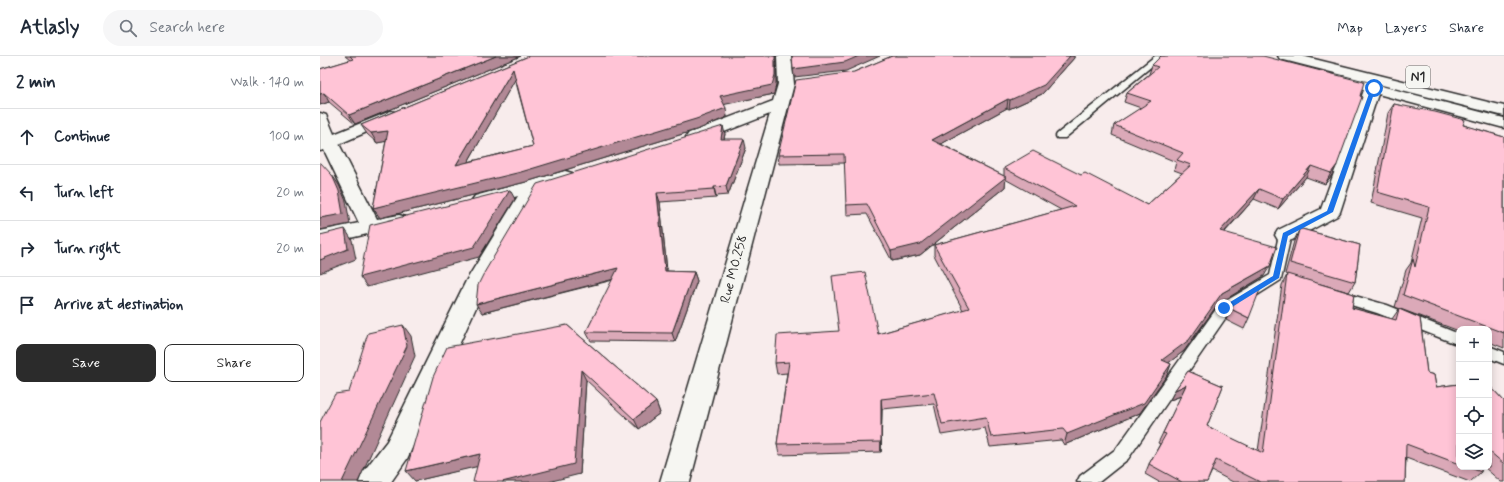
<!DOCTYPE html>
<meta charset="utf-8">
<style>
:root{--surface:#fff;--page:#f6f6f7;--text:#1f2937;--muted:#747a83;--line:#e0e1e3;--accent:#2b2b2b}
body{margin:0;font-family:Mynerve,sans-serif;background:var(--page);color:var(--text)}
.controls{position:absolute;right:12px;bottom:12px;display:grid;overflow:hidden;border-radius:8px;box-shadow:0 2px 10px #0003}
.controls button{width:36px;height:36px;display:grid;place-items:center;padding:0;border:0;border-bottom:1px solid var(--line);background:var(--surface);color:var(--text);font:20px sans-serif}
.stop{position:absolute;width:12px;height:12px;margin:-9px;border:3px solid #1a73e8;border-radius:50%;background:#fff}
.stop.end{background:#1a73e8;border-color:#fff;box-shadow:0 1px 4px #0008}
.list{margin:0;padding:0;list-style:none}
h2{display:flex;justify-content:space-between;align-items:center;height:52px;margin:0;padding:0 16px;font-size:17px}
h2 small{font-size:13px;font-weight:400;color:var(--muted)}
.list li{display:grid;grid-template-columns:26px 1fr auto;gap:12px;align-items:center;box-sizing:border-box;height:56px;padding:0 16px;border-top:1px solid var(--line)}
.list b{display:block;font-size:15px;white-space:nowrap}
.list em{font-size:13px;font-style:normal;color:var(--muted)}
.actions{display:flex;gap:8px;padding:12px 16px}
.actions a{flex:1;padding:9px 0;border:1px solid var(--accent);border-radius:8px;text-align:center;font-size:14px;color:var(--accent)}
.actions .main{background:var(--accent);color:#fff}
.icon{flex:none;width:22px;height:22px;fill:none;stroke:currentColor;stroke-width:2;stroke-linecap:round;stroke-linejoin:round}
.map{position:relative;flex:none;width:1184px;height:426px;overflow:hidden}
header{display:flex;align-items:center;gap:24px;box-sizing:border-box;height:56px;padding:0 20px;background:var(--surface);border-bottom:1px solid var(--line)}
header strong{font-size:19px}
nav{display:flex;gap:22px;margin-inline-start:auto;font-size:14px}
.search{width:280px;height:36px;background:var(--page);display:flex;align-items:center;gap:10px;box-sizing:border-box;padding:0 14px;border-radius:22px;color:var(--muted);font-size:15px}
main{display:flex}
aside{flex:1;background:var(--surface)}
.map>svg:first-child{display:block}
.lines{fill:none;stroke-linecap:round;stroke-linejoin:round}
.service-casing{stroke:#2b2b2b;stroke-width:3}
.minor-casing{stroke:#2b2b2b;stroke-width:3}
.trunk-casing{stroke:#2b2b2b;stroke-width:3}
.service{fill:#f6f6f2;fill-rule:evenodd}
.minor{fill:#f6f6f2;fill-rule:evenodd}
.trunk{fill:#f6f6f2;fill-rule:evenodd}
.wall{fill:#dba9b8;stroke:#2b2b2b;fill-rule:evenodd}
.shaded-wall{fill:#b28996;stroke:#2b2b2b}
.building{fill:#ffc4d6;stroke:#2b2b2b;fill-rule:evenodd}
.route{fill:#1a73e8}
.labels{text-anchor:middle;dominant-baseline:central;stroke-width:3.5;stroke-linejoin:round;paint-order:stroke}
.shield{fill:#f6f6f2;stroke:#686867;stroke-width:1}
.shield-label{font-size:13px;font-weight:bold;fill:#2b2b2b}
.street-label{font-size:14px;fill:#2b2b2b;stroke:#f6f6f2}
</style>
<header>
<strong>Atlasly</strong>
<div class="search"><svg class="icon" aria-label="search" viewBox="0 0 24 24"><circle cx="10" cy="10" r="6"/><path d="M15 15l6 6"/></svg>Search here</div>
<nav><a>Map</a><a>Layers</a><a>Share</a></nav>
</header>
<main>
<aside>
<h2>2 min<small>Walk · 140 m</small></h2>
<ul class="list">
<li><svg class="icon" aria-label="ahead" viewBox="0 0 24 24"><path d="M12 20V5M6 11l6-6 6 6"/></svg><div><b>Continue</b></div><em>100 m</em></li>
<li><svg class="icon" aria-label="left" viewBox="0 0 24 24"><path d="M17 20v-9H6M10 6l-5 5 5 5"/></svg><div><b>Turn left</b></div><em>20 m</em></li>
<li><svg class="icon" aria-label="right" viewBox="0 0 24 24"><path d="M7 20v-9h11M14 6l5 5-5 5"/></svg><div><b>Turn right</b></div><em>20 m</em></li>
<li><svg class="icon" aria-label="arrive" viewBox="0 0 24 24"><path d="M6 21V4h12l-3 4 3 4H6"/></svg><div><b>Arrive at destination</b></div></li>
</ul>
<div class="actions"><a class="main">Save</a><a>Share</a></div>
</aside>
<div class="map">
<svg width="1184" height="426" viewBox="0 0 1184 426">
<rect width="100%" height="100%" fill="#f8ecec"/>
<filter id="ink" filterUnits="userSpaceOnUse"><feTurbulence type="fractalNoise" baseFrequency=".025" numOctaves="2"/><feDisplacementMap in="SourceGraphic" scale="8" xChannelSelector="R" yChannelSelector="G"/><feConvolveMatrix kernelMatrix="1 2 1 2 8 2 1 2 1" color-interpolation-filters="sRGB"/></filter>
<g filter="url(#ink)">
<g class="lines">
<defs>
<path id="service" d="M835,0h9l-99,82h-8l-1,-2 1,-2z
M965,175l4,1 2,3 -10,45 -52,33 -101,146 -29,23h-22l3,-6 36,-27 103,-144 51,-30 9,-40 2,-3z
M1017,235l50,14 72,29v11l-82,-32 -45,-14 -2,-3 2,-3z
M1169,290l15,6v12l-15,-6z"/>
<path id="minor" d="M457,0h14l3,28 -104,398h-30l110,-368 -69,27 -6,1 -6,-1 -3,-4 3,-4 84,-32 5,-17z
M1015,18l32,8 4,-6 5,-1 5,1 2,3 -2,7 123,32v10l-126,-34 -38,118 -3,4 -45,24 -7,2 -7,-2 -3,-5 3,-5 43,-21 43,-119 -34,-9 -2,-3 2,-3z
M71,55l6,2 2,3 -2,3 -58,25 38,75 22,-4 7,2 3,4 -3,4 -86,20v-14l39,-8 -35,-73 -4,1v-38l6,2 8,19z
M245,115l7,2 2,4 -2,4 -31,9 -53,91 -81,178 -16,23h-32l4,-10 24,-31 79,-160 52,-85 -36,10 -7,-2 -3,-4 3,-4z"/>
<path id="trunk" d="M958,0h24l202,50v10l-224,-57z"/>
</defs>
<use href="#service" class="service-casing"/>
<use href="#minor" class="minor-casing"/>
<use href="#trunk" class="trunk-casing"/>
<use href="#service" class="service"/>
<use href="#minor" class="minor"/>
<use href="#trunk" class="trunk"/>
</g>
<path class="wall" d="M25,0h176l-166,68 -26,-22 -9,3v-36l30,-9z
M209,0h247v28l-2,10 -50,10 3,13 -28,12 -173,53 -146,36 -7,-10 13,-67 -9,2 -10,-9 -6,-9zM195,23l18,67 -65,16z
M572,0h182v2l-32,36 -33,15 -2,-1 -66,36 63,32v-8l77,7 66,30 35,-32 -8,-3 2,-8 -64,-27 2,-10 27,-17 -17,-6 3,-9 22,-19 3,-9 111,-9 69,119 -7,9 -19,-7 -28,32 -24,-10 -29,33 39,44 -46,28 -34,47 -16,12 3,1 -4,11 -27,38 -76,32 -3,-5 -71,7 -5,-19 -44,7 -7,-31 -52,5 -1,43 -102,3 -2,-11 10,-71 -10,1 -2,-11 188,-53 -29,-55v-10l127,-35 -56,-31v8l-85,68 -28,6 -25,-47 -20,1 -2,-52 -66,1 -1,-9 76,-83z
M1074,48l110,33v211l-15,-6v-13h-30v2l-64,-24 11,-37 5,-7 11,-45 -51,-15 17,-90z
M405,78l-1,5 22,9 -18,47 -12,1v2l-56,4 7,69 27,1 3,9 -22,61 -84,-1 -5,-9 27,-52 -131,33z
M982,173l58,16 -5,37 -6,10 -29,-8 34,10 -2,14 40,11 7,-10 21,9 7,55 7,2 2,12 23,-3v83h22v5l-11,10 -64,-24 -1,24h-172l-21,-11 -5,11h-48l-14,-8 4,-10 11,-20 -2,-1 23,-47 -11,4 5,-10 13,-19 35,15 -16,40 51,25 24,-166 5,-10 -2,-1 9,-33 5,-11z
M911,253l18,9 -5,11 -18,-9z
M247,269l89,77 4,11 -21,16 -53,-49 -6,94 -103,-8 -62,15z
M1169,329l15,16v81h-3l-17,-15h5z"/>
<path class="shaded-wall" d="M176,0h25l-166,68 -6,-9z
M455,0h1v28l-2,10 -52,11 -2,-9z
M539,0h21l-34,15 -52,6 -1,-8z
M750,0h4v2l-32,36 -33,15 1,-9z
M193,13l3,9 -55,96 -5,-9z
M4,37l5,9 -9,3v-11z
M688,43l-1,9 -75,41v-9z
M406,52l1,9 -28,12 -173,53 -146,36 -7,-10z
M403,70l2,8 -3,13 -1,-8z
M68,75l6,9 -17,3 -6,-10z
M424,83l2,9 -18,47 -2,-9z
M1017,109l-5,10 -7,9 6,-11z
M991,110l-5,11 -28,32 5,-10z
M12,119l7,10 7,16 4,23 -30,6v-12z
M686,121l-1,10 -85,68 -28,6 -1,-10z
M394,131l2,9v2l-2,-9z
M939,133l-5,10 -38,42 4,-10z
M190,134l5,9 -36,58 -112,30 -7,-10z
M337,137l3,9 8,79 -3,-10z
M25,173l7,11 4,19 -36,14v-13z
M950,210l-6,10 -46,28 -34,47 -26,20 4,-11 60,-67z
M298,212l4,9 -140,36 -6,-9z
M374,216l3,9 -22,61 -3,-9z
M83,269l8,11 4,20 -57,126h-16z
M851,308l-4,11 -27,38 -76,32 3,-11z
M261,314l5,10 -6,94 -32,8h-46z
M866,329l-5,11 -11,4 5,-10z
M561,343l1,10 -1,43z
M336,346l4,11 -21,16 -5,-10z
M160,398l8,10 -73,17 -9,-10z"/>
<path class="building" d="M30,0h146l-147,59 -25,-22 -4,1v-25l33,-10z
M209,0h246v19l-3,10 -52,11 6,12 -30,11 -175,53 -148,36 15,-77 -17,2 -10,-8zM193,13l20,77 -77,19z
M472,0h67l-14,6 -52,7z
M572,0h178l-26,29 -34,15 -2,-1 -76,41 74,37 -86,67 -29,7 -24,-47 -21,1 -2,-51 -66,1 18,-75 58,-8z
M841,0h102l101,26 -4,14 2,1 -25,68 -6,8 -20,-7 -28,33 -24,-10 -39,42 57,16 -7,19 -48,27 -33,47 -27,20 9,4 -27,39 -77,31 -4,-5 -72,8 -5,-20 -44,7 -8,-31 -53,6v43l-104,2 12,-82 -14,1 2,-28 62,-4 -7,-55 33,-4 13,62 91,-26 -35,-63 141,-39 -71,-38 29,-17 48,24 4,-2 62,32 44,-40 -14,-5 6,-7 -69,-28 37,-24 -24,-8 31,-26 -6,-2z
M1074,48l41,8 30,8 -2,5 41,12v196l-101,-38 10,-36 2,8 14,-60 -52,-15z
M403,70l-2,13h23l-18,47 -12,1v2l-57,4 8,78 29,1 -22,61 -86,-1 32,-64 -142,36 2,-19 6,-12 53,-89z
M0,106l12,13 7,16 4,23 -23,4z
M190,134l-36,57 -114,30 10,-52z
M25,173l3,20 -28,11v-25z
M982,173l58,16 -5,37 -65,-19 9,-33z
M967,218l67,20 -2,14 44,12 3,-11 21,9 7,55 7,2 2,12 23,-3v80l-53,-20 -1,38h-145l-44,-22 -9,22h-25l-33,-18 17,-30 -3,-1 23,-48 -11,5 13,-19 35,15 -16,40 56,27z
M941,231l-12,31 -18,-9 4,-6z
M83,269l4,21 -65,136h-22v-60l15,-28 14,-2 19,-59z
M247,269l89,77 -22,17 -53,-49 -7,94 -72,18h-29l7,-28 -74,17 27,-94 14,-30z
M1169,329l15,16v63l-15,-13z
M1148,411h13v5z"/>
</g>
<path class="route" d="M1054,31l2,1 -43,124 -45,24 -9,42 -52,32h-5v-3l51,-31 10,-43 44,-22 44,-123z"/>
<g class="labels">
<rect class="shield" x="1086" y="10" width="24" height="22" rx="3"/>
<g class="shield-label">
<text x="1098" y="21">N1</text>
</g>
<g class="street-label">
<text transform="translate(414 213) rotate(-75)">Rue MO.258</text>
</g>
</g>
</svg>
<div class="controls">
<button>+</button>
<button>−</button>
<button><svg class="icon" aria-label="locate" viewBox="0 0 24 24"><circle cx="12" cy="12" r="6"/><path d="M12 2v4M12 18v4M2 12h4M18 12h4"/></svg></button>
<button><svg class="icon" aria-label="layers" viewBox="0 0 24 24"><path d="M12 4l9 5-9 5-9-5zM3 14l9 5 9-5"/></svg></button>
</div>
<div class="stop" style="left:1054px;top:32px"></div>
<div class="stop end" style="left:904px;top:252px"></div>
</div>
</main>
